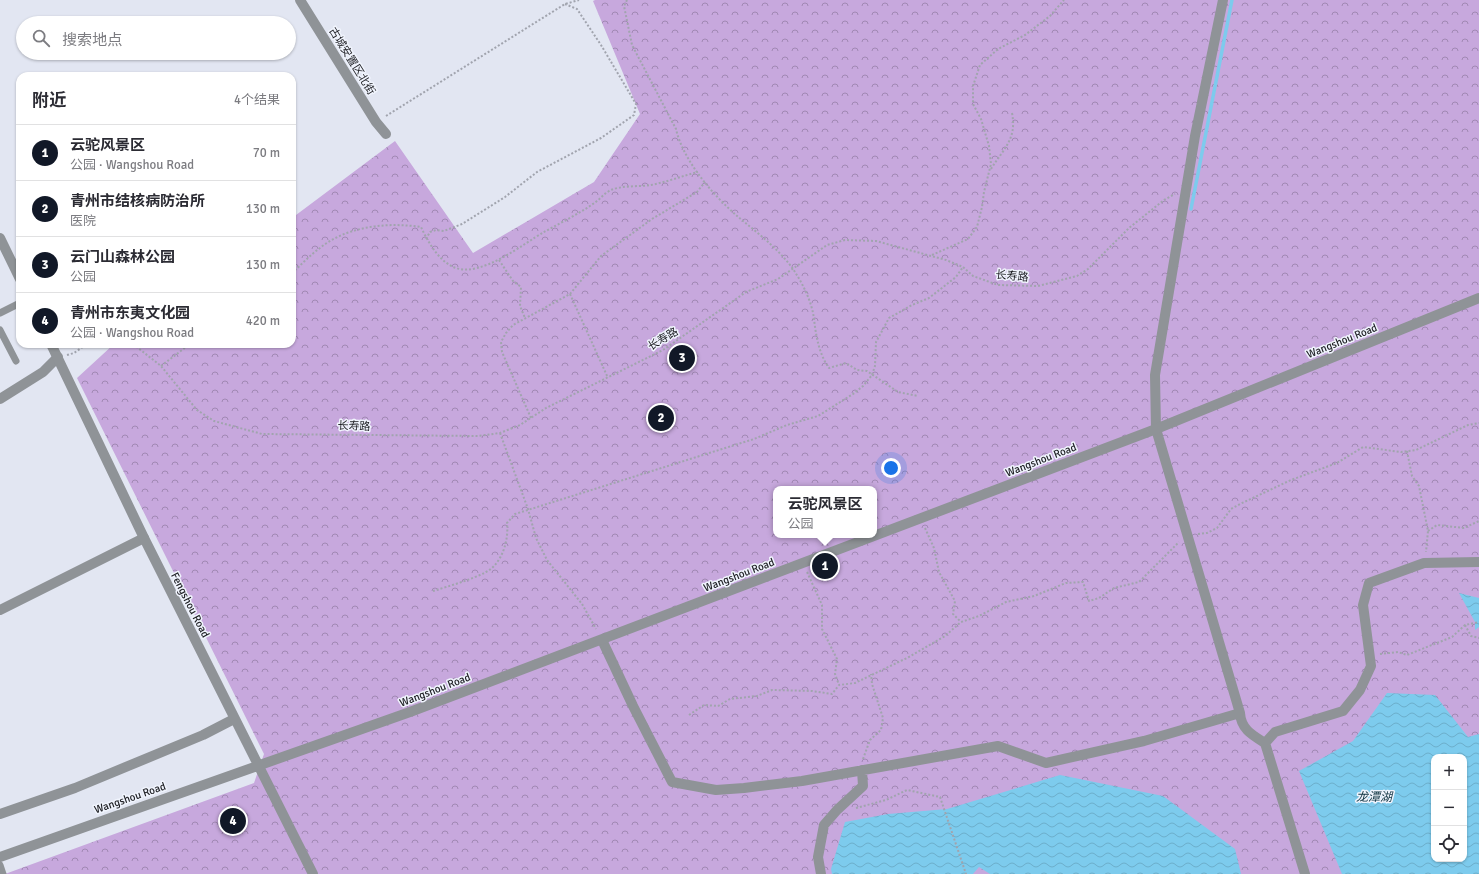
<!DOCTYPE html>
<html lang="zh">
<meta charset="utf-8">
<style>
:root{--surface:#fff;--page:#f7f7f7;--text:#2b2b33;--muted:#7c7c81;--line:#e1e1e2;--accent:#111827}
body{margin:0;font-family:Signika,"Noto Sans SC",sans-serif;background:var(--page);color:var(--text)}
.controls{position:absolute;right:12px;bottom:12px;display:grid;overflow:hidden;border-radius:8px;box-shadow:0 1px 3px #0004}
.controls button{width:36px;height:36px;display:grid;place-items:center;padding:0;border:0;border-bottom:1px solid var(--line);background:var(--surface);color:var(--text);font:20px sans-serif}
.you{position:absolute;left:891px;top:468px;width:14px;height:14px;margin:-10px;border:3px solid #fff;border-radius:50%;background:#1a73e8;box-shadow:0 0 0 6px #1a73e833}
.badge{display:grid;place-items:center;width:26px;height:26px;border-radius:50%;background:var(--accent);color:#fff;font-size:13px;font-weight:700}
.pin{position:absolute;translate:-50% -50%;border:2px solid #fff;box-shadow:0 1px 4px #0006}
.popup{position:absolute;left:773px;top:486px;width:104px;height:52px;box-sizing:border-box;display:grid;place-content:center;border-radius:8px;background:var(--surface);filter:drop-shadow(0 1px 3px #0005);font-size:13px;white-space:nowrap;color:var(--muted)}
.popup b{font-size:15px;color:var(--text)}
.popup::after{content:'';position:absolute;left:50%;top:100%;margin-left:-8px;border:8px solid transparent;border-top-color:var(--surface)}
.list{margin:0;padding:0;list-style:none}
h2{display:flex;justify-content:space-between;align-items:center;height:52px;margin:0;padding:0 16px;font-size:17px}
h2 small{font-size:13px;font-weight:400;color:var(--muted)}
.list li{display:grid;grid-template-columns:26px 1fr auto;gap:12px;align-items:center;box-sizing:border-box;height:56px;padding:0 16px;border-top:1px solid var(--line)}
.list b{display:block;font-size:15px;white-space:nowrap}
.list p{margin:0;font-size:13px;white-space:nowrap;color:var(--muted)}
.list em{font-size:13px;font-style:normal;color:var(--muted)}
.icon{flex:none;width:22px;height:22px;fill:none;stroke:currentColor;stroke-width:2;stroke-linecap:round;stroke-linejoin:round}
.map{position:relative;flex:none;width:1479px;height:874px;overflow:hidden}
.search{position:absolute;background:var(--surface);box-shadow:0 1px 3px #0004;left:16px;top:16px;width:280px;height:44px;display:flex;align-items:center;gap:10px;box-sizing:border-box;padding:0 14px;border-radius:22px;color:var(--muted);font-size:15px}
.panel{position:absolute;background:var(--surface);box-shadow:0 1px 3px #0004;left:16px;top:72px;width:280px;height:276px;border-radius:12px}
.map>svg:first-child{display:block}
.park{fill:url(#park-crowns);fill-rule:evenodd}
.water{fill:url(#water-waves);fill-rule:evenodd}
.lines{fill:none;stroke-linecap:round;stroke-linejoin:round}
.stream{stroke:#7dcbed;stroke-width:3.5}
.path{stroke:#a1a4ae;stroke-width:2;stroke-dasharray:2 2;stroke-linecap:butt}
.service{stroke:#8f9397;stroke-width:7}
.minor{stroke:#8f9397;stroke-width:10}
.tertiary{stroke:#8f9397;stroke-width:10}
.labels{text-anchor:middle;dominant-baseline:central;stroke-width:3;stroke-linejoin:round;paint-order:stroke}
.street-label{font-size:11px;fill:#202126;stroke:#f0f4fd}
.water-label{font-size:12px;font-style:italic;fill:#0c313f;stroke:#f0f4fd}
</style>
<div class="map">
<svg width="1479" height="874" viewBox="0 0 1479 874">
<defs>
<pattern id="park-crowns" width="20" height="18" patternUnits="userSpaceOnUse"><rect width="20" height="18" fill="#c7a8dd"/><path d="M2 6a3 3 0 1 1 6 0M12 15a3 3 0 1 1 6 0" fill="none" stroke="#a188b3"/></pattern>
<pattern id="water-waves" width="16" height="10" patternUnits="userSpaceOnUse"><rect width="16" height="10" fill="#7dcbed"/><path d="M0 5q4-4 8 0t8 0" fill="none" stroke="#6caecb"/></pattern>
</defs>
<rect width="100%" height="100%" fill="#e2e6f2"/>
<path class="park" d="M595,0h884v874h-1474l249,-91 10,-29 -187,-376 37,-34h178v-126l103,-77 78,112 121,-71 46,-68 -47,-113zM776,489h98v46h-98zM1434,757h30v102h-30z"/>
<path class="water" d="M1459,593l20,5v29l-4,3v-8z
M1387,693l48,2 33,42 11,-3v140h-137l-43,-103 54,-30zM1434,757h30v102h-30z
M1060,775l103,21 72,53 6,25h-251l-11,-7 -6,7h-141l-1,-5 14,-47 43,-8 59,-5z"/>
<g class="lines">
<path class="stream" d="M1191,209l41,-209"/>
<path class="path" d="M627,0l-3,6 8,39 44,84c7,31 36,65 60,86 19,16 42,33 57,54 10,15 19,33 21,50 2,17 5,35 15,49l17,-5 11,7 10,1 31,21 20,4
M386,116l179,-112 14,-4
M991,169c13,-21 26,-30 21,-56
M426,239l4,-7 6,-2 8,1 18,-7 43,-27 32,-25 64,-34 33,-23 2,-11 -35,-59 -24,-36 -12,-5
M932,255l36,-16 9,-12 5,-20 2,-15 7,-28 -2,-18 -8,-27 -8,-15v-18l7,-21 18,-16 27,-14 25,-19 14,-16
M499,260l14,21 8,6 -1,19 5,12
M292,273c9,-8 18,-18 28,-25 27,-22 68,-26 101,-21 7,15 18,35 35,41 26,9 67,-24 88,-36 18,-10 37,-19 53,-31 4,-3 7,-7 12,-10 11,-6 29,-4 42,-6 16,-3 31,-9 47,-13
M570,294l38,84
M133,344l28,22 36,44 17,11 48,13 216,2 22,-3 20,-8 26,-17 117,-58 83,-58 32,-13 49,-34 18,-5 31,1 70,19 17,7 10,9 25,9 40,1 39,-10 11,-7 41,-41 35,-28 11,-6
M67,355l7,-2 13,-9
M161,366l29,-22
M531,418l-29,-66 -1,-10 5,-9 7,-8 57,-31 31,-38 51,-37 45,-27 8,-10
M500,433l28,76 8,29 11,22 35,44 14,25
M1407,451l5,25 7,10 9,45 -2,21
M925,528l9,20 5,24 16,29 -2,13 8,8
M1428,531l9,-6 27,3 15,-7
M1198,534l9,-1 10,-5 14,-19 9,-5 51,-24 46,-17 26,-16 38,5 15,-2 52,-25 11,-2
M807,572l15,33v24l15,30 -2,15 4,11
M433,591c16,-5 38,-11 53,-19 16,-8 23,-32 21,-49l8,-9 207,-65 32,-10 33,-14 31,-9 35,-22 10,-8 9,-11 3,-9 1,-24 13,-24 23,-13 17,-7 27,-21 7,-10
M1465,625l6,11 8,2
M1380,654l18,-2 9,3 45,-18 13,-12 14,-3
M689,715l15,-10 14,1 12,-7 27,-3 15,-6 40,1 20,3 7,-9 16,-2 54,-26 36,-21 16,-14 18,-6 27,-14 28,-6 32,-13 17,-1 6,19 10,-3 15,-10 25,-6 40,-40
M863,759l7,-19 11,-10 2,-12 -11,-34 -1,-10
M856,808l30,-8 21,-10 33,7 26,77"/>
<path class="service" d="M0,313l20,-10
M0,330l16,31
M0,865l3,9"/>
<path class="minor" d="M300,0l76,122 10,12
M1223,0l-28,136 -40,239 1,54 84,284c1,16 12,22 25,30l40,131
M0,399l43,-27 15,-15
M0,610l144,-72
M602,640l31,66 39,76 44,8 28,-2 58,-7 196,-35 48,17 98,-22 96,-28
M1265,743l10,-11 68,-21 17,-21 11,-24 -8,-61 6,-22 55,-20 55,-1
M0,814l75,-26 128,-53 31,-16
M821,874l-3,-17 6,-32 13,-15 26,-24 -1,-16"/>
<path class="tertiary" d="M0,238l20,41
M51,344l93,194 169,336
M0,857l410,-145 746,-283 323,-131"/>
</g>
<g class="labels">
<g class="street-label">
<text transform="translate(352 61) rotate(58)">古城安置区北街</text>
<text transform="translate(1012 276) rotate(5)">长寿路</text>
<text transform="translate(663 339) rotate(-31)">长寿路</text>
<text transform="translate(1342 341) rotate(-22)">Wangshou Road</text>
<text transform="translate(354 426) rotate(2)">长寿路</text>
<text transform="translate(1041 460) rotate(-21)">Wangshou Road</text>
<text transform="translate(739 575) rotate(-21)">Wangshou Road</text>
<text transform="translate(190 605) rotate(63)">Fengshou Road</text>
<text transform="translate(435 690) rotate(-21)">Wangshou Road</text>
<text transform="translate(130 798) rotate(-19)">Wangshou Road</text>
</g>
<g class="water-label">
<text x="1374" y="797">龙潭湖</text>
</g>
</g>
</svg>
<div class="controls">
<button>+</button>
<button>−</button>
<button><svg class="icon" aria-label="locate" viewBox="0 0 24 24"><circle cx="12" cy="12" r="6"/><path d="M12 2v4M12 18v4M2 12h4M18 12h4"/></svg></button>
</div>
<div class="you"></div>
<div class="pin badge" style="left:825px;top:566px">1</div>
<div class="popup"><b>云驼风景区</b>公园</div>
<div class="pin badge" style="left:661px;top:418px">2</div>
<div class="pin badge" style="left:682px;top:358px">3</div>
<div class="pin badge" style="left:233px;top:821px">4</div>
<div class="search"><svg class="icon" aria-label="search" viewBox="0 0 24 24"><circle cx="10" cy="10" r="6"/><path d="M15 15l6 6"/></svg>搜索地点</div>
<section class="panel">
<h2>附近<small>4个结果</small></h2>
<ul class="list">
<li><span class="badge">1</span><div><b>云驼风景区</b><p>公园 · Wangshou Road</p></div><em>70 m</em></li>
<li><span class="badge">2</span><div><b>青州市结核病防治所</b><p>医院</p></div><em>130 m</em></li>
<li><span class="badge">3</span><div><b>云门山森林公园</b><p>公园</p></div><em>130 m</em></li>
<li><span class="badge">4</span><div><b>青州市东夷文化园</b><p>公园 · Wangshou Road</p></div><em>420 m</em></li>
</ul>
</section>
</div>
